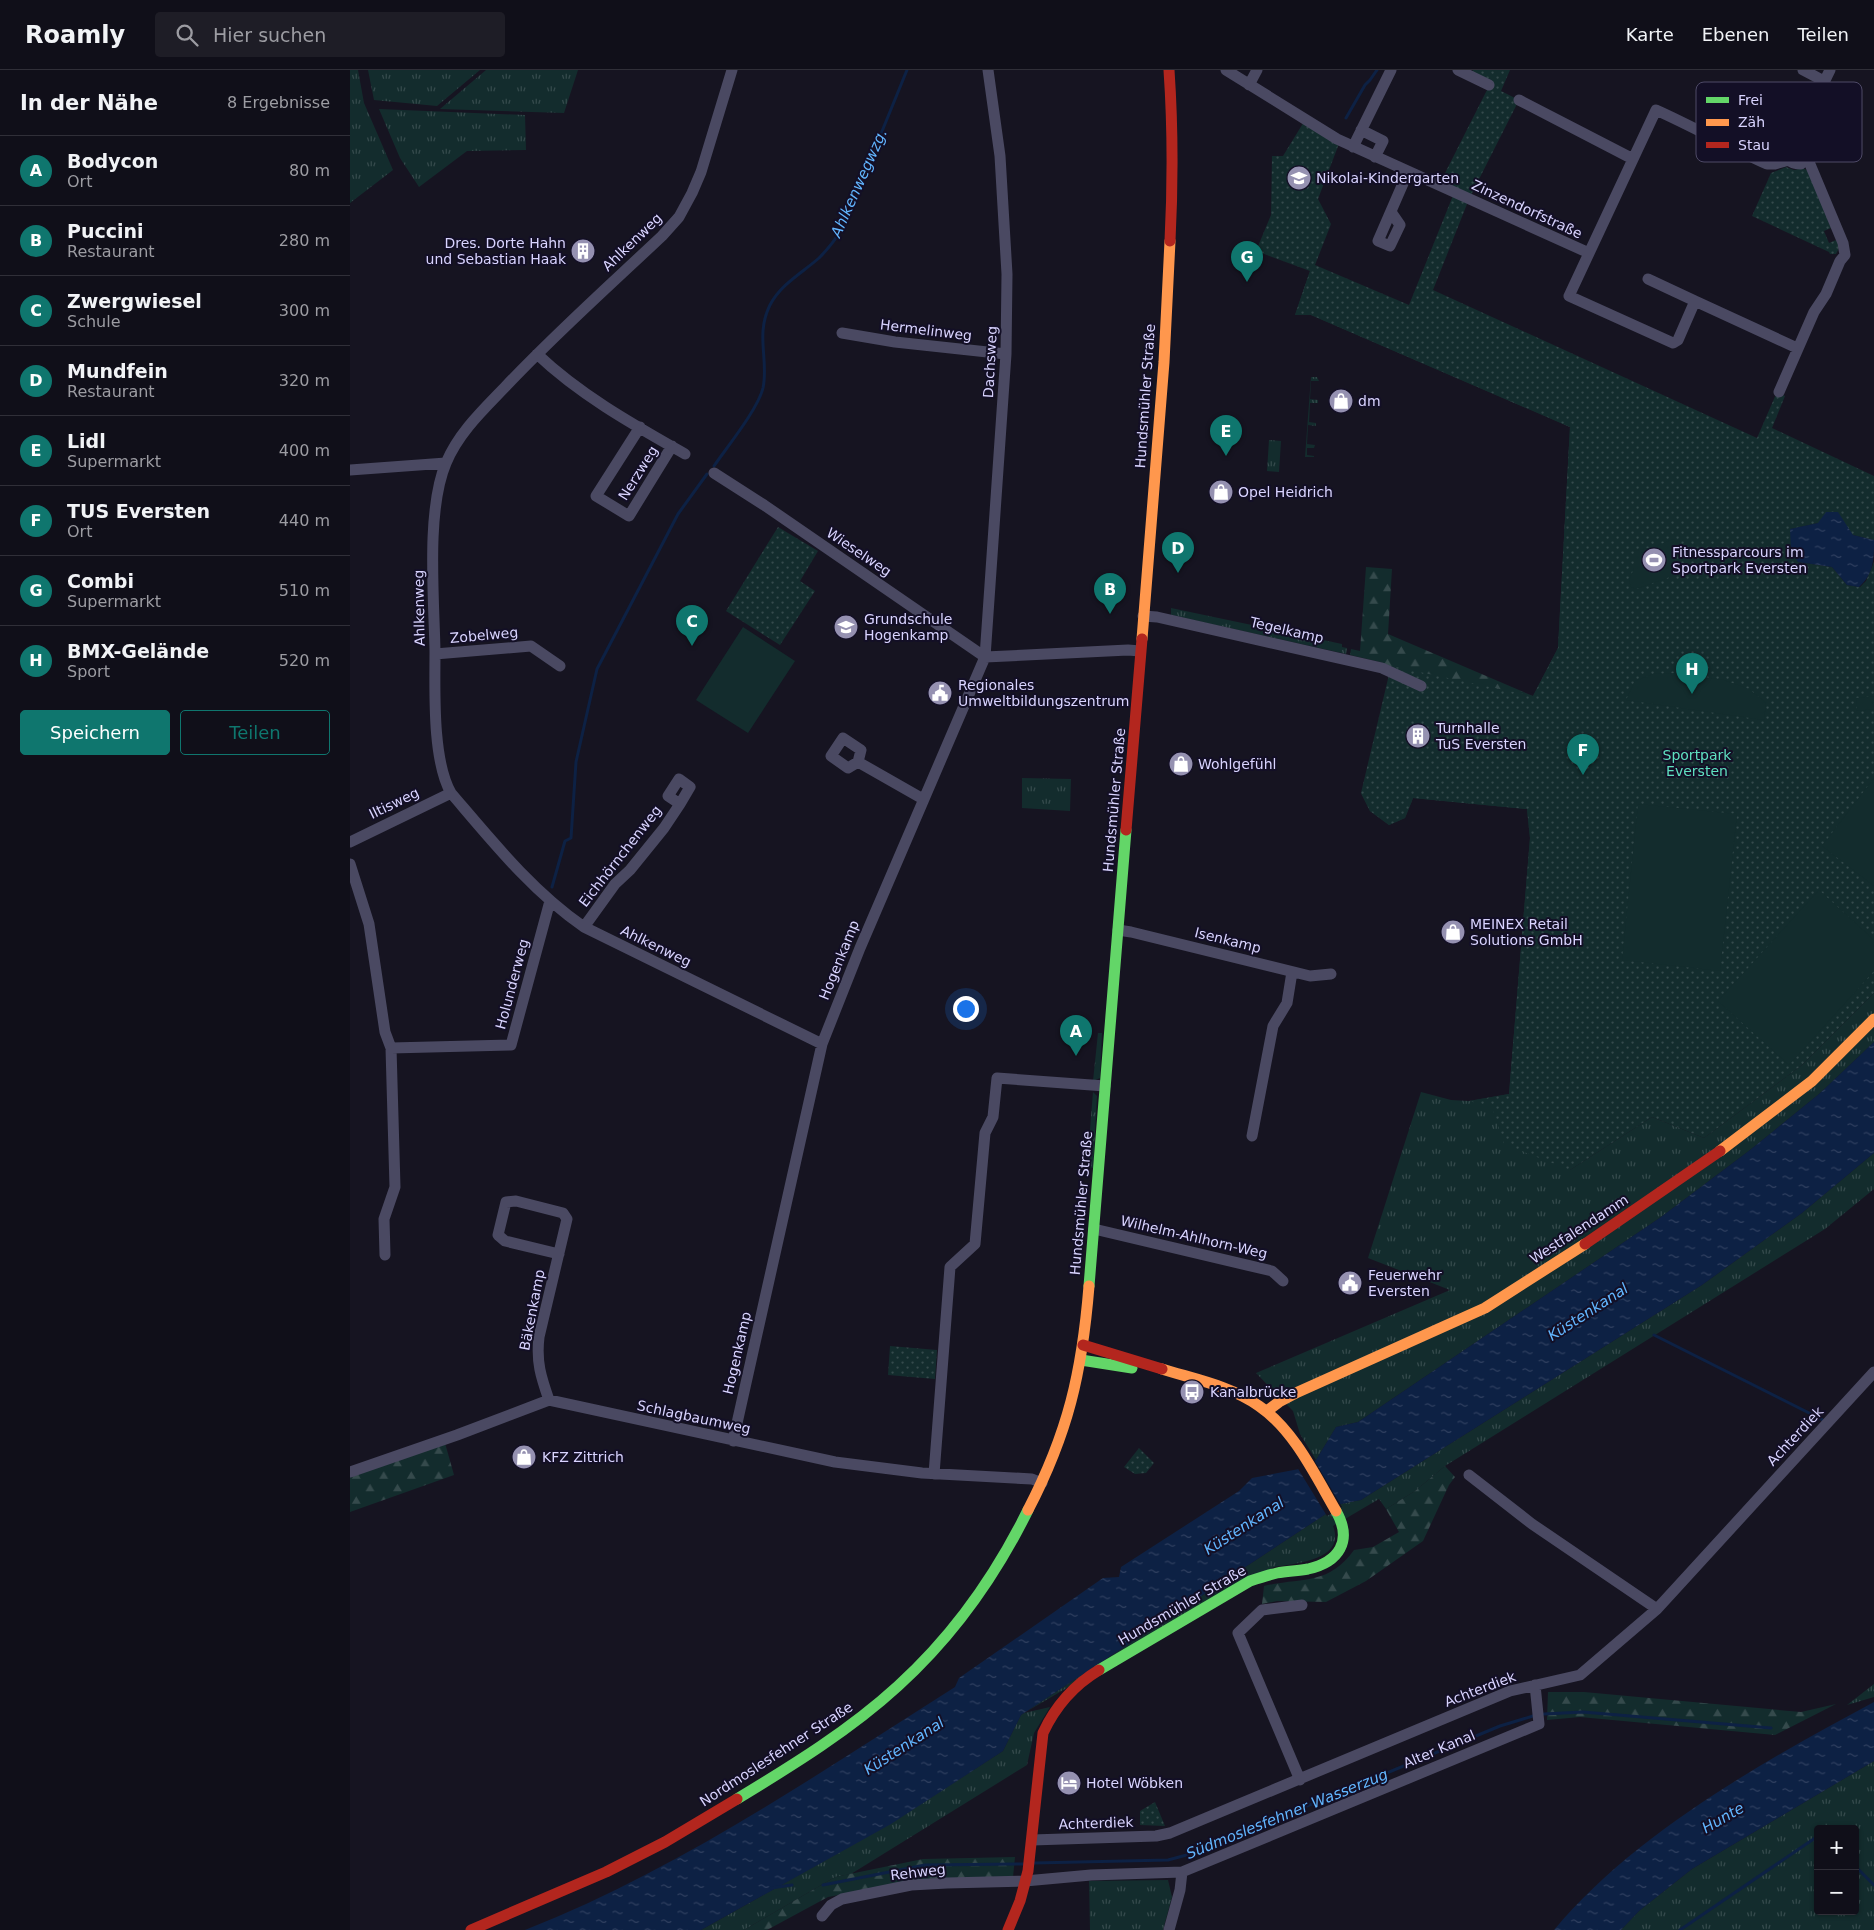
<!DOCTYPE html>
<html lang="de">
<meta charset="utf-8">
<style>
:root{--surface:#100f19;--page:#1e1d26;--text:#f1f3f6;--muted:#9c9ca2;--line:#302f38;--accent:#0f766e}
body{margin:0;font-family:"DejaVu Sans",sans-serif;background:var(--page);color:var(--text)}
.controls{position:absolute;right:15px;bottom:15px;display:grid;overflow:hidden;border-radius:5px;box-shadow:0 1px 4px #0004}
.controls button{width:45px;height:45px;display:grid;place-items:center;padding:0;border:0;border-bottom:1px solid var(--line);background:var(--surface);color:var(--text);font:25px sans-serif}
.you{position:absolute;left:615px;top:938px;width:18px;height:18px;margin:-12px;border:4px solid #fff;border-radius:50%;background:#1a73e8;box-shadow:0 0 0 8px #1a73e833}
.badge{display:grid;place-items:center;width:32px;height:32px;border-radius:50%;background:var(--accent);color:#fff;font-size:16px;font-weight:700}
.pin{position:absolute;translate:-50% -41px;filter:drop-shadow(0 1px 2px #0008)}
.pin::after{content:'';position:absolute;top:26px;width:18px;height:15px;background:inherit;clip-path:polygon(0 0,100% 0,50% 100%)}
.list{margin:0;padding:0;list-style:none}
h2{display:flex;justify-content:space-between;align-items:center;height:65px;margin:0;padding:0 20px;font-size:21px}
h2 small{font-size:16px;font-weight:400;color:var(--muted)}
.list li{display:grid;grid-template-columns:32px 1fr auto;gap:15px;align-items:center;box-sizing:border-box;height:70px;padding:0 20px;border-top:1px solid var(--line)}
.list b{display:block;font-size:19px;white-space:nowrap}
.list p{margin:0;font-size:16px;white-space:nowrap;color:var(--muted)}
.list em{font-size:16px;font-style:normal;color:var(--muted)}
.actions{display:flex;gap:10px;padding:15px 20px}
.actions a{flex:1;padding:11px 0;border:1px solid var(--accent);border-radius:5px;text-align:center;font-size:18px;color:var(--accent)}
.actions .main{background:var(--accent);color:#fff}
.icon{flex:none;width:28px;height:28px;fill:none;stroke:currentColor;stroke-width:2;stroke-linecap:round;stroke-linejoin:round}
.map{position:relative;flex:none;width:1524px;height:1860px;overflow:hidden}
header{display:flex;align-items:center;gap:30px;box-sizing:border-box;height:70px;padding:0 25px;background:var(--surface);border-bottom:1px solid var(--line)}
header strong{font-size:24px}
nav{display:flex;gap:28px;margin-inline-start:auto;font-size:18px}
.search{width:350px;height:45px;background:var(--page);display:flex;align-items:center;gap:12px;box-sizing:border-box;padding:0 18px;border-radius:5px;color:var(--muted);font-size:19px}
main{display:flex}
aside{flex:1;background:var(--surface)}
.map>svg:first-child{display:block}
.grass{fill:url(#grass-tufts);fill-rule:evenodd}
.forest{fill:url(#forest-firs)}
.park{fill:url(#park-dots)}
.garden{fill:#132c2d}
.water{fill:url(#water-ripples)}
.pier{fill:#161421}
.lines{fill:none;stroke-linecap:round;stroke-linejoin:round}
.stream{stroke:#0d2144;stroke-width:3}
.street{stroke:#4a4962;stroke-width:11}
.fast{stroke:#63d668;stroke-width:11}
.slow{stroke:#ff974d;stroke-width:11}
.jam{stroke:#b3261e;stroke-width:11}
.labels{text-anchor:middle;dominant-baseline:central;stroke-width:4;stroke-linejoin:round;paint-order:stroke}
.poi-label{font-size:14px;fill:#d9d4ff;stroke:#130f26;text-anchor:start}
.street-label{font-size:14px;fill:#d9d4ff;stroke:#130f26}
.park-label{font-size:14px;fill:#5fe0c0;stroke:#130f26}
.water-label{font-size:15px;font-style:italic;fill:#62b6ff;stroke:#130f26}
.key{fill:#130f26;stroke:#4e4a67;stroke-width:1}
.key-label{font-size:14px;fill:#d9d4ff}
</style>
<header>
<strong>Roamly</strong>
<div class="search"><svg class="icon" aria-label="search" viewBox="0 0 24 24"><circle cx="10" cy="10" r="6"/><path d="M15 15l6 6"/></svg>Hier suchen</div>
<nav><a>Karte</a><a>Ebenen</a><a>Teilen</a></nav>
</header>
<main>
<aside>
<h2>In der Nähe<small>8 Ergebnisse</small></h2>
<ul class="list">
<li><span class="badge">A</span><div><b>Bodycon</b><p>Ort</p></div><em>80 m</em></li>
<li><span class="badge">B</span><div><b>Puccini</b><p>Restaurant</p></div><em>280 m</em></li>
<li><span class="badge">C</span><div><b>Zwergwiesel</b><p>Schule</p></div><em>300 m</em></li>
<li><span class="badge">D</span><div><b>Mundfein</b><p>Restaurant</p></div><em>320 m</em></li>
<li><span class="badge">E</span><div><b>Lidl</b><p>Supermarkt</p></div><em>400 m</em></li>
<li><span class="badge">F</span><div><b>TUS Eversten</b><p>Ort</p></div><em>440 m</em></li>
<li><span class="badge">G</span><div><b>Combi</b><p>Supermarkt</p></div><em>510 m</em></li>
<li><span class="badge">H</span><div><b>BMX-Gelände</b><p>Sport</p></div><em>520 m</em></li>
</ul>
<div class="actions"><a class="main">Speichern</a><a>Teilen</a></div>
</aside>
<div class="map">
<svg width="1524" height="1860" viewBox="0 0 1524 1860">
<defs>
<pattern id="grass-tufts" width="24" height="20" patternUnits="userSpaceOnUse" patternTransform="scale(1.25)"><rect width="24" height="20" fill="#132c2d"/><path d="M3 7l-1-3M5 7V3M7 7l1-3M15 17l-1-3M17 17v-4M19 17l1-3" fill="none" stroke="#354a4c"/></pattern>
<pattern id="forest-firs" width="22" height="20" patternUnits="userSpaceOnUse" patternTransform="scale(1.25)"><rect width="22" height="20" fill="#132c2d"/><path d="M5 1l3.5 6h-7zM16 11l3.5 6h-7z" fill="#354a4c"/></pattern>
<pattern id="park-dots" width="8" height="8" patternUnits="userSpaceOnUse" patternTransform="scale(1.25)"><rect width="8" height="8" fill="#132c2d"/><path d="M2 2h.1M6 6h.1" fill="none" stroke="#354a4c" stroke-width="1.8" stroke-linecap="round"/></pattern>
<pattern id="water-ripples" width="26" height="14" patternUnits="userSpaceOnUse" patternTransform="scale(1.25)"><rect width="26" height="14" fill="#0d2144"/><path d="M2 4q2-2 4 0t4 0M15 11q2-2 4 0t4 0" fill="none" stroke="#304060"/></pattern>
</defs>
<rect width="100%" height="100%" fill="#161421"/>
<path class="grass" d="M0,0h8l6,33 29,67 -43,33z
M18,0h112l-43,36 -63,-6z
M136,0h92l-14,43 -124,-4z
M29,39l146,6 1,35 -59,1 -48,36 -19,-29z
M961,307h6l2,4h-8l-1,18 8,1v3h-8l-1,19 7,1v3l-8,-1 -1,19 8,1 -1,3h-7v7l7,1v1h-9z
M919,370l12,1 -2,31 -12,-1z
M821,538l171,36v3l5,1 -1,6 -175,-39z
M672,708l49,1 -1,32 -48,-3z
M1011,723l187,11 22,366 82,-53 52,21 98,-73 72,-72v49l-55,52 -69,56 -89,67 -303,205 -22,5 -20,33 -16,-26 -7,-23 -37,-38 194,-83 -82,-32 53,-166 30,8 18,1 40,-7 21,-256 -3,-29 -114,-11 -8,20 -16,7 -19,-14z
M748,963h4l-2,45 -7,3z
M743,1022l4,4 -4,72 -6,-1z
M1524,1083v36l-49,40 -380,237 -30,25 -29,18 -7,-10 -46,27c13,34 -36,37 -59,41l-250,146 26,-6 -16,26 -7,32 -176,109 -16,3 -91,53h-43l189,-106 113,-73 18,-36 320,-211 20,-4 341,-215 100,-72z
M1524,1614v13l-27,8z
M1524,1691v169h-253l18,-19 53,-42zM1468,1759h37v82h-37z
M818,1810l4,17 -9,33h-73l-1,-49z"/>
<path class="forest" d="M960,201l279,162 -39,297 -170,-68 -30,-7 1,-6 9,2 6,-84 26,2 -4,65 145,62 25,-48 12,-221 -259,-112h-16z
M95,1373l9,32 -104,37v-35z
M1095,1396l10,11 -6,8 -26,56 -57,40 -40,21 -49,-1 -15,3 2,-18c38,-9 64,0 90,-36l19,-3 26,-15 -13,-23 29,-18z
M1198,1622h36l217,20 35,-8 -61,31 -195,-18 -33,3z
M665,1787l-2,20 -88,2 -97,18 -61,33h-23l91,-53 88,-18z"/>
<path class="park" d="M1123,0h37l-9,21 18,9 -50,99 -36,91 324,148 20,-46 8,4 -13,32 102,48v64l-21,-5 -35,-12 -27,6 7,33 34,5 15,18 13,2 6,-6 8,-19v431l-72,72 -98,73 -52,-21 -82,53 -66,-26 -12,-37 -23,-6 40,-7 21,-256 -3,-29 -114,-11 -8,20 -16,7 -19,-14 -9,-18 30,-127 142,30 25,-48 12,-221 -259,-112h-16l15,-44 -54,-20 15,-36 1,-59h11l22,-36 35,21 -22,58 13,25 -16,41 94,40 45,-112 -15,-8 50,-99 -19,-10z
M1436,97l8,3 9,-2 7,4 21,56 -7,3 5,12 7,-3 4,6 -4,8h-6l-1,-2 -77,-36 19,-43z
M428,457l40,24 -18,30 15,10 -35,54 -54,-34z
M540,1276l47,4 -2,29 -47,-4z
M789,1378l15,15 -8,10 -11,1 -11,-7z
M805,1732l10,24 -25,-1v-14z"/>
<path class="garden" d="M1324,469l4,8 -8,30 -34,12 -5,-2 -2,-6 5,-13v-17l19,-4z
M393,557l52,34 -47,72 -52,-33z
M1328,603l46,7 25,9 17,14 -2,17 -138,-20 9,-19 18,-7z
M1524,626v13l-17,2 -1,-13z
M1524,708v108l-52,-40z
M1288,734l99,10 -17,157 -98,-11z
M1469,820l55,50v31l-85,94 -71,-64z"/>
<path class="water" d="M1476,442h12l15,23 21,5c0,18 0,34 -15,47l-12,-2 -15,-18 -34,-5 -7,-11 -1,-22 28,-6z
M1524,972v111l-72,60 -100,72 -341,215 -20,4 -320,211 -18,36 -112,73 -190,106h-176c153,-60 291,-155 430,-243l4,-9 144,-100 16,-1 2,-10 118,-76 13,-13 47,-9 17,-9 20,-33 22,-5 303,-205 89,-67 69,-56z
M1524,1632v59l-182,108 -53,42 -18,19h-67c81,-97 210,-169 320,-228z"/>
<path class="pier" d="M963,1388l29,49 -15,9 -30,-49z"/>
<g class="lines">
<path class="stream" d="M996,48l19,-33 5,-5 7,-10
M364,396c13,-19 44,-57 49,-78 6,-28 -8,-53 7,-83 11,-21 32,-32 49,-47 10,-10 17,-19 24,-31l64,-157
M202,817l13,-46 6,-3 5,-76 21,-93 81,-155 29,-40
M1304,1265l171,86
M1194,1644l39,-2 188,16
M684,1793l134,-3 26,-7 306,-127 33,-10
M1505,1796l19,19
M473,1815l102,-20 100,-1
M421,1818l21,-3
M1330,1860l138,-94"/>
<path class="street" d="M382,0l-31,102 -9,21 -13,24 -17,19c-52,49 -106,97 -156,150 -22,23 -47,46 -60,77 -20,47 -12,135 -11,188 0,38 -3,109 16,142 41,48 81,98 133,134l238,117
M876,0l111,69 252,114
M1108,0l31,15
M1453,0l21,11
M899,15l8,-15
M1169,30l114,59
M1011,60l22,11 -8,16
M1451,62l1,12 5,13 -6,7c-7,0 -14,-2 -13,-10 1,-9 10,-16 14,-24 10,-20 18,-40 28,-60
M1003,77l38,-77
M1041,142l9,13 -10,21 -12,-5 30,-69
M1298,209l47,22 -17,39 -5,3 -104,-47 87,-186c38,17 73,37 111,54h8l14,-4
M1345,231l102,47
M492,263l53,9 111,12
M187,284c43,41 97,71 148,100
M1429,322l35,-80 12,-18 14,-33 5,-6 -2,-12 -36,-86
M290,357l-44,69 33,20 43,-70
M0,400l96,-7
M364,403l50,32 221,152
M793,546l14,1 225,51 39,18
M85,584l96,-8 29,20
M635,587l21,-303 1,-80 -7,-118 -12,-86
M508,692l-10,6 -17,-12 12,-18 18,12 -3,12 65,37
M0,772l101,-49
M0,794l19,60 16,108 6,16 4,139 -11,32 1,36
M234,857l31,-43 15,-14 34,-42 16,-24 -12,-8 11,-17 11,8 -10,17
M768,860l13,2 179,44 21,-2
M41,978l120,-3 39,-144
M902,1066l21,-110 14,-23 5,-31
M744,1159l178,42 11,10
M199,1330c-8,-23 -13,-38 -10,-63l28,-118 -4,-6 -47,-12 -10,1 -8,33 7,6 54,13
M383,1371l89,-397 38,-96 125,-291 143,-7 12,1
M0,1402l107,-37 92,-35 286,62 87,11 110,6 10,4
M584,1404l16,-207 25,-23 10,-111 8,-16 4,-39 108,8
M1119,1405l63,49 125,85
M950,1710l-62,-147 24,-23 40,-5
M682,1770l124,-4 14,-3 340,-142 70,-16 77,-66 217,-237
M472,1846l9,-11 11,-6 69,-14 36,-2 78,-2 66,-6 91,-3 357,-148 -4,-39
M819,1860l11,-40 2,-18"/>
<path class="fast" d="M739,1216l37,-456
M731,1290l51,8
M749,1600l151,-89c9,-3 18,-6 27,-8 10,-2 21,-2 31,-4 31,-7 45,-28 28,-58
M387,1729c56,-34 113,-69 161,-113 54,-49 98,-111 130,-176"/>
<path class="slow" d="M792,569l22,-277 6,-121
M1370,1081l92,-70 62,-62
M812,1299c32,10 69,17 97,37 35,24 56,69 77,105
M917,1341l12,-9 19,-10 187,-84 100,-64
M678,1440c40,-77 54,-137 61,-224"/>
<path class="jam" d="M819,0c4,58 4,112 1,171
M776,760l16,-191
M1235,1174l135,-93
M733,1275l79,24
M121,1860l135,-58 59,-30 72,-43
M658,1860l12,-29 8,-30 15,-138c12,-26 31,-48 56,-63"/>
</g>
<defs>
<symbol id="school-disc" viewBox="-11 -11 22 22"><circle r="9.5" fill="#9591b1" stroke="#130f26"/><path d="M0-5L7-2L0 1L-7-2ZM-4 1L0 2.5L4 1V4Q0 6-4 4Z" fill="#fff"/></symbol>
<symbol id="building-disc" viewBox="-11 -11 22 22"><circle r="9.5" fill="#9591b1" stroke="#130f26"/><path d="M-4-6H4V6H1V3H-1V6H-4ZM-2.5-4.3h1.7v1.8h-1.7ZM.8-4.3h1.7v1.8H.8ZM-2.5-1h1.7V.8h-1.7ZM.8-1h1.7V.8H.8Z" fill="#fff"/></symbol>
<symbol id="shop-disc" viewBox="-11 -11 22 22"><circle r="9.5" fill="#9591b1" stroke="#130f26"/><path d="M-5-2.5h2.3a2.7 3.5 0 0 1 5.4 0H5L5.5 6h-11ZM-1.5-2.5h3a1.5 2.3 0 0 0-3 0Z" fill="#fff"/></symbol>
<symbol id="stadium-disc" viewBox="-11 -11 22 22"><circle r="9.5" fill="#9591b1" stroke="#130f26"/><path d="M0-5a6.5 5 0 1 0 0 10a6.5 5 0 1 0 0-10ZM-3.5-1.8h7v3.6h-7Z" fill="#fff"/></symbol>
<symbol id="civic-disc" viewBox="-11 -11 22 22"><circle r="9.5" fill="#9591b1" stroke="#130f26"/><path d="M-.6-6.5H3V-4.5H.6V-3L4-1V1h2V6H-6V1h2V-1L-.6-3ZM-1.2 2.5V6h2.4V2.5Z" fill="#fff"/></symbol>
<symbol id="bus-disc" viewBox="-11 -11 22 22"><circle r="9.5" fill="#9591b1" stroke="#130f26"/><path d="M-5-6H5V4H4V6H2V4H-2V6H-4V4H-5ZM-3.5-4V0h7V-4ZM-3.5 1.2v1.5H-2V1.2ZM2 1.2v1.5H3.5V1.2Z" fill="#fff"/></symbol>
<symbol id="hotel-disc" viewBox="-11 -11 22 22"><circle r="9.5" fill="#9591b1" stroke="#130f26"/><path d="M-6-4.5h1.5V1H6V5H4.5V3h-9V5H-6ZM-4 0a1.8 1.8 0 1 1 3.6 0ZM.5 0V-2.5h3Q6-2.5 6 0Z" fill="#fff"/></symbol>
</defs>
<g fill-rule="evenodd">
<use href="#school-disc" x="935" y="94" width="28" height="28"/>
<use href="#building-disc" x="219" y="167" width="28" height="28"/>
<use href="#shop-disc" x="977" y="317" width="28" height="28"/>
<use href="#shop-disc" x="857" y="408" width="28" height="28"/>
<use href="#stadium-disc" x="1290" y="476" width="28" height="28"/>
<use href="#school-disc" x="482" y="543" width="28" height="28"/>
<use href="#civic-disc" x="576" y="609" width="28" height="28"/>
<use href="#building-disc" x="1054" y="652" width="28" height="28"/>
<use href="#shop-disc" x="817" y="680" width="28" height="28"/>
<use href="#shop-disc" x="1089" y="848" width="28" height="28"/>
<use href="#civic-disc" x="986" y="1199" width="28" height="28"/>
<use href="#bus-disc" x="828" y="1308" width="28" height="28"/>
<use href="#shop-disc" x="160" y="1373" width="28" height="28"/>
<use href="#hotel-disc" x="705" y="1699" width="28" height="28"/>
</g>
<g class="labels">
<g class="poi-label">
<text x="966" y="108">Nikolai-Kindergarten</text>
<text x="216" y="173" text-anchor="end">Dres. Dorte Hahn<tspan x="216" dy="16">und Sebastian Haak</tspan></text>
<text x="1008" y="331">dm</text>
<text x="888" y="422">Opel Heidrich</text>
<text x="1322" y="482">Fitnessparcours im<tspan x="1322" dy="16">Sportpark Eversten</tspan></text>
<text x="514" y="549">Grundschule<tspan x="514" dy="16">Hogenkamp</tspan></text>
<text x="608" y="615">Regionales<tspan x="608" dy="16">Umweltbildungszentrum</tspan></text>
<text x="1086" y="658">Turnhalle<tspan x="1086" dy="16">TuS Eversten</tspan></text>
<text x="848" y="694">Wohlgefühl</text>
<text x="1120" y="854">MEINEX Retail<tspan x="1120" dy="16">Solutions GmbH</tspan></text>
<text x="1018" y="1205">Feuerwehr<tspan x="1018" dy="16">Eversten</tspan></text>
<text x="860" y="1322">Kanalbrücke</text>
<text x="192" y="1387">KFZ Zittrich</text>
<text x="736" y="1713">Hotel Wöbken</text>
</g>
<g class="street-label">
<text transform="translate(1177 139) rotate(25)">Zinzendorfstraße</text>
<text transform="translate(282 172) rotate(-44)">Ahlkenweg</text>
<text transform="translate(576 260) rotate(7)">Hermelinweg</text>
<text transform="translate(640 292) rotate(-87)">Dachsweg</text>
<text transform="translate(795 326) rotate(-86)">Hundsmühler Straße</text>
<text transform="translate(288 403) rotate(-58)">Nerzweg</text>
<text transform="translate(509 482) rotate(34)">Wieselweg</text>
<text transform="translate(69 538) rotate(-91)">Ahlkenweg</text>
<text transform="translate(937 560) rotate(13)">Tegelkamp</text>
<text transform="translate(134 565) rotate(-5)">Zobelweg</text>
<text transform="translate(764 730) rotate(-85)">Hundsmühler Straße</text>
<text transform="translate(44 733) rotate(-26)">Iltisweg</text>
<text transform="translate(270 786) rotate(-52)">Eichhörnchenweg</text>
<text transform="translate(878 870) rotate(14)">Isenkamp</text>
<text transform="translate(306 876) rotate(26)">Ahlkenweg</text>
<text transform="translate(489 890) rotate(-68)">Hogenkamp</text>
<text transform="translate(162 914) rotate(-75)">Holunderweg</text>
<text transform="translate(731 1133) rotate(-85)">Hundsmühler Straße</text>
<text transform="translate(1229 1159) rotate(-33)">Westfalendamm</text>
<text transform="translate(844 1167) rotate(13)">Wilhelm-Ahlhorn-Weg</text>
<text transform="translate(182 1240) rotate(-79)">Bäkenkamp</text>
<text transform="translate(387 1283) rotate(-77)">Hogenkamp</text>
<text transform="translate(344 1347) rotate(12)">Schlagbaumweg</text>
<text transform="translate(1445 1366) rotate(-47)">Achterdiek</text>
<text transform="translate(832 1535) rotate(-30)">Hundsmühler Straße</text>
<text transform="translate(1130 1619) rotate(-21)">Achterdiek</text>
<text transform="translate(1089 1679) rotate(-23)">Alter Kanal</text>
<text transform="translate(426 1684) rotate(-33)">Nordmoslesfehner Straße</text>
<text transform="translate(746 1753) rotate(-2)">Achterdiek</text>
<text transform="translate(568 1802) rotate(-7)">Rehweg</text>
</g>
<g class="park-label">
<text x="1347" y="685">Sportpark<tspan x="1347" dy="16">Eversten</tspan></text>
</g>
<g class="water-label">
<text transform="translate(509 113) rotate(-66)">Ahlkenwegwzg.</text>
<text transform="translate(1238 1242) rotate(-33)">Küstenkanal</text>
<text transform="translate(894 1456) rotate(-33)">Küstenkanal</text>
<text transform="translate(554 1676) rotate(-33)">Küstenkanal</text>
<text transform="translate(937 1744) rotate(-22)">Südmoslesfehner Wasserzug</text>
<text transform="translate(1373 1748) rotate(-30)">Hunte</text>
</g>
</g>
<rect x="1346" y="12" width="166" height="80" rx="8" class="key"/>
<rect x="1356" y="27" width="23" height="6" fill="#63d668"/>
<rect x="1356" y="49" width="23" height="7" fill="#ff974d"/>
<rect x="1356" y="72" width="23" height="6" fill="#b3261e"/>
<g class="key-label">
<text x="1388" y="35">Frei</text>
<text x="1388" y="57">Zäh</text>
<text x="1388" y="80">Stau</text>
</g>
</svg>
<div class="controls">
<button>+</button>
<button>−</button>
</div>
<div class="you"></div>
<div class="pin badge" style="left:726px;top:986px">A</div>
<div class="pin badge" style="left:760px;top:544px">B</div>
<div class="pin badge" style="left:342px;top:576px">C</div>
<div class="pin badge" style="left:828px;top:503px">D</div>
<div class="pin badge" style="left:876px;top:386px">E</div>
<div class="pin badge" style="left:1233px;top:705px">F</div>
<div class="pin badge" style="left:897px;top:212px">G</div>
<div class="pin badge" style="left:1342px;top:624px">H</div>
</div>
</main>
